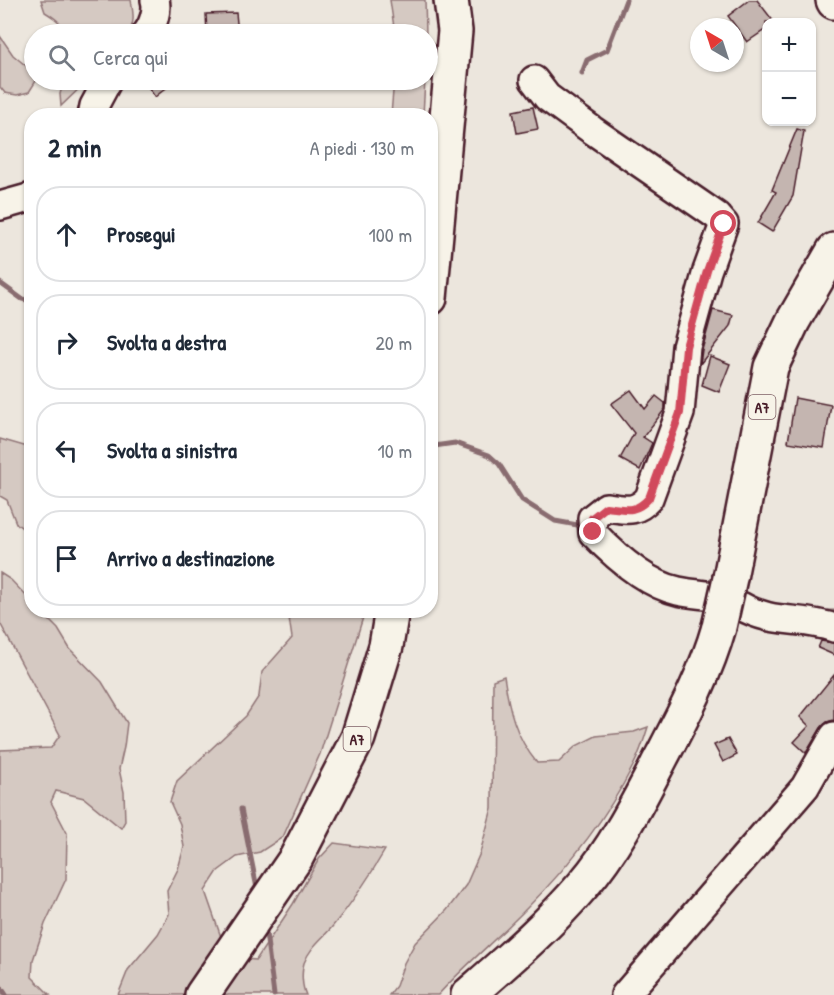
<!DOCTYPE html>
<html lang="it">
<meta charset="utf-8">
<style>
:root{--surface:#fff;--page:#f6f6f7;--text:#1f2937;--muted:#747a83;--line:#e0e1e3}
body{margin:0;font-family:"Patrick Hand",sans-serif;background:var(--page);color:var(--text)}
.controls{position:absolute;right:18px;top:18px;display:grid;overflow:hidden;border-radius:12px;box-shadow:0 2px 4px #0004}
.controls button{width:54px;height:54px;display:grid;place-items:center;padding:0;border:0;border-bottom:2px solid var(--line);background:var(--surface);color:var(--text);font:30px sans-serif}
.compass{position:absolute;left:690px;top:18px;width:54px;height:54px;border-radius:50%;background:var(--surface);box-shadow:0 2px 4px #0004;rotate:321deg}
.stop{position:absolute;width:18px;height:18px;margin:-14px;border:4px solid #d1495b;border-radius:50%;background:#fff}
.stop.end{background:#d1495b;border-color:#fff;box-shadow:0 2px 6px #0008}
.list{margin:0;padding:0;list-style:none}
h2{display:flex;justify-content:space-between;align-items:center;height:78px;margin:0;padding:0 24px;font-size:26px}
h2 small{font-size:20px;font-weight:400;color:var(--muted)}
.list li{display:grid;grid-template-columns:39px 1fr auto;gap:18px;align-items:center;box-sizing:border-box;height:96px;margin:0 12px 12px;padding:0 12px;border:2px solid var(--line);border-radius:24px}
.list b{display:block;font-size:22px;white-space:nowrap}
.list em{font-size:20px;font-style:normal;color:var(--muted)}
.icon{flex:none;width:33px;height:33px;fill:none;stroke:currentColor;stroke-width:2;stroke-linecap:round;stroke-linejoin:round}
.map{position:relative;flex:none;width:834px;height:995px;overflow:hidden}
.search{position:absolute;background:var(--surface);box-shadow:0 2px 4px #0004;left:24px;top:24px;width:414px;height:66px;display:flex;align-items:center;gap:15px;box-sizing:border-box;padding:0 21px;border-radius:33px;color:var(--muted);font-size:22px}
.panel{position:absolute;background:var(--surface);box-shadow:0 2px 4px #0004;left:24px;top:108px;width:414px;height:510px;border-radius:24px}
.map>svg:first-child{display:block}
.green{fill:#d5c9c2;stroke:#907476;stroke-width:1.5}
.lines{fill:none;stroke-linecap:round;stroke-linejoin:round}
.stream{stroke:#896c6f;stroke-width:5}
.building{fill:#c4b5b0;stroke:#4a1f2b;stroke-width:1.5}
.minor-casing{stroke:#4a1f2b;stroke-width:32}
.highway-casing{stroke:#4a1f2b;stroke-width:38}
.minor{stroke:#f7f3e8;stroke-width:27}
.highway{stroke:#f7f3e8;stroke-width:33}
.highway-bridge-casing{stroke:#4a1f2b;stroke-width:38;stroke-linecap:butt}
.highway-bridge{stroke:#f7f3e8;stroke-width:33}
.route{stroke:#d1495b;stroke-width:8}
.labels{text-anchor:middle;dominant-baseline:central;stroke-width:4.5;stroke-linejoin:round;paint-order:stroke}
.shield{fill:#f7f3e8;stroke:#7e5f64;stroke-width:1.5}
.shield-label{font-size:15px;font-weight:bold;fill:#4a1f2b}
</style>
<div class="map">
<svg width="834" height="995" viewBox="0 0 834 995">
<rect width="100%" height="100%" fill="#ece6dd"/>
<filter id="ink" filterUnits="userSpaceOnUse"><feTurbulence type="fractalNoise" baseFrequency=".0167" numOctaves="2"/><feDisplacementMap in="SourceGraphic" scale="12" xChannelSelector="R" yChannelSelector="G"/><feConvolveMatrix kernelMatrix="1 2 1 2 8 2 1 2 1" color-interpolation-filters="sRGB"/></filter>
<g filter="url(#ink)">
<path class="green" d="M41,0h90c2,13 5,23 -4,34h-60c-5,-11 -12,-16 -22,-22z
M390,0h35l1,34h-31z
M0,36l13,19 18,15 5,11 -7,11 -12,3 -12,-2 -5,-6z
M64,80h24l-27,26 -1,-12z
M394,80h31l-2,35h-32z
M0,439l31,9v87l-15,-12 -9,-23 -7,-4z
M0,573l11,7 20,21 1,9 8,1 18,18 12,20 32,33 25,41 -3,24 -5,22 5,23 1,29 -4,7 -37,-30 -28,-7 -5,11 16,31 -1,46 -21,45 -12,36 -1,17 18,18h-50v-245l51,-2 9,-13 -60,-112z
M288,611h77l-45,143 -37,83 -23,15 -23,5 -19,14 -13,20 16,46 11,21 24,2 37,-56 26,-45 15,-16 51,7c-15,26 -33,53 -53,77 -10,12 -22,20 -28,36 -3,9 -2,24 2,32h-188l10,-25 30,-36 11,-20 -2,-23 11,-22 6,-22 -4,-23 -10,-22 7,-21 69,-65 13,-20 3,-24 30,-34z
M504,676c5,34 11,60 33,87l22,-1 17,-16 20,-10 38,-4 14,-5c-4,13 -8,26 -15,39 -27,53 -64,100 -106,142 -29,30 -61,56 -89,87h-49l7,-9 8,-23 11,-20 32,-33 19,-25 14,-32 12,-45 1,-128z"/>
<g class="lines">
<path class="stream" d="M582,73l5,-13 20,-10 19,-50
M0,283l22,16 10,2
M434,446l21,-3 34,12 10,9 23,36 33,21 28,5
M823,612h11
M241,809l17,84
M265,925l9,70
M0,986l6,9"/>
</g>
<path class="building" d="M749,0h8l17,22h-8v7l-19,13 -19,-26z
M236,13l2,20 -31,1 -1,-20z
M143,80h33l-21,17z
M533,107l5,22 -21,4 -4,-22z
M797,129l7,2 -11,65 -21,36 -14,-9 18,-31 -4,-2z
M713,310l20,5 -3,11 -30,38 2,-14z
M710,356l20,8 -11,28 -17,-7z
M631,390l14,19 11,-13 9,7v6l-22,28 9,6 -12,27 -20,-11 14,-26 -23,-29z
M795,398l36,7 -7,43 -36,-6z
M821,641l13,2v12l-16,-7z
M834,675v45l-7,2 -6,6 -15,25 -12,-11 15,-16 -9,-9z
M728,739l9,16 -14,7 -9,-17z"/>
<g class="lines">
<defs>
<path id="minor" d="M146,34c7,-8 12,-24 9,-34
M534,80l13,17 45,33 125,86 7,8 -17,47 -21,76 -6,66 -31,85c-14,16 -24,11 -43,9l-14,11 1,15c22,23 53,51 85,58 9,2 19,3 28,4
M92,116l2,-10 14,-26
M0,206l32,-9
M741,606c32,19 60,10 93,22
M625,995l180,-208 29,-51"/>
<path id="highway" d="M833,0l1,2
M430,298l25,-267 -4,-31
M730,578l41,-211 22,-46 41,-71
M202,995l94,-137 62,-120 28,-92 6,-36
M468,995c40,-35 81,-70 115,-110 33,-38 56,-85 79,-129 22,-42 44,-83 57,-129"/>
</defs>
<use href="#minor" class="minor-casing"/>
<use href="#highway" class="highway-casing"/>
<use href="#minor" class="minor"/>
<use href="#highway" class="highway"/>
<defs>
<path id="highway-bridge" d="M719,627l11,-49"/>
</defs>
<use href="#highway-bridge" class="highway-bridge-casing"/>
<use href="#highway-bridge" class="highway-bridge"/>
</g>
</g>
<g class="lines" filter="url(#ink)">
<path class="route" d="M593,532l-1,-14 14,-11c19,2 29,7 43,-9l31,-85 6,-66 21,-76 17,-47"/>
</g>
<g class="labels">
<g class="shield">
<rect x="748.5" y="395" width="27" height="24" rx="4.5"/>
<rect x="343.5" y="727" width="27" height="24" rx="4.5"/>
</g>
<g class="shield-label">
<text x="762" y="407">A7</text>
<text x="357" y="739">A7</text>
</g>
</g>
</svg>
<div class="controls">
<button>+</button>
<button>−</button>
</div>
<svg class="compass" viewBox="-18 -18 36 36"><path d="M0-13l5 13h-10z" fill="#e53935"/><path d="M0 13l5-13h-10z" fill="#747a83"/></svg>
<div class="stop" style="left:724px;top:224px"></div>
<div class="stop end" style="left:593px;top:532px"></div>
<div class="search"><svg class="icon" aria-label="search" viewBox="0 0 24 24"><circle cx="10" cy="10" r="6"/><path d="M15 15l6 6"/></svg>Cerca qui</div>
<section class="panel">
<h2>2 min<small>A piedi · 130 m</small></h2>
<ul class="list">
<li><svg class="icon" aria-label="ahead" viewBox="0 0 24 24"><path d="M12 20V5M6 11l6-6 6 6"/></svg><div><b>Prosegui</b></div><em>100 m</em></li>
<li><svg class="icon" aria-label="right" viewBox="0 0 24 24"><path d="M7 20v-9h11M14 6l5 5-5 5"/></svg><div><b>Svolta a destra</b></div><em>20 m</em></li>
<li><svg class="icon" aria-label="left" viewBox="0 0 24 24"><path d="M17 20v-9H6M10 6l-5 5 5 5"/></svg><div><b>Svolta a sinistra</b></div><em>10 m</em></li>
<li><svg class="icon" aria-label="arrive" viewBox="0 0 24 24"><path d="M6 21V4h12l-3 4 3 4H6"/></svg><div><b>Arrivo a destinazione</b></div></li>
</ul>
</section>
</div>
